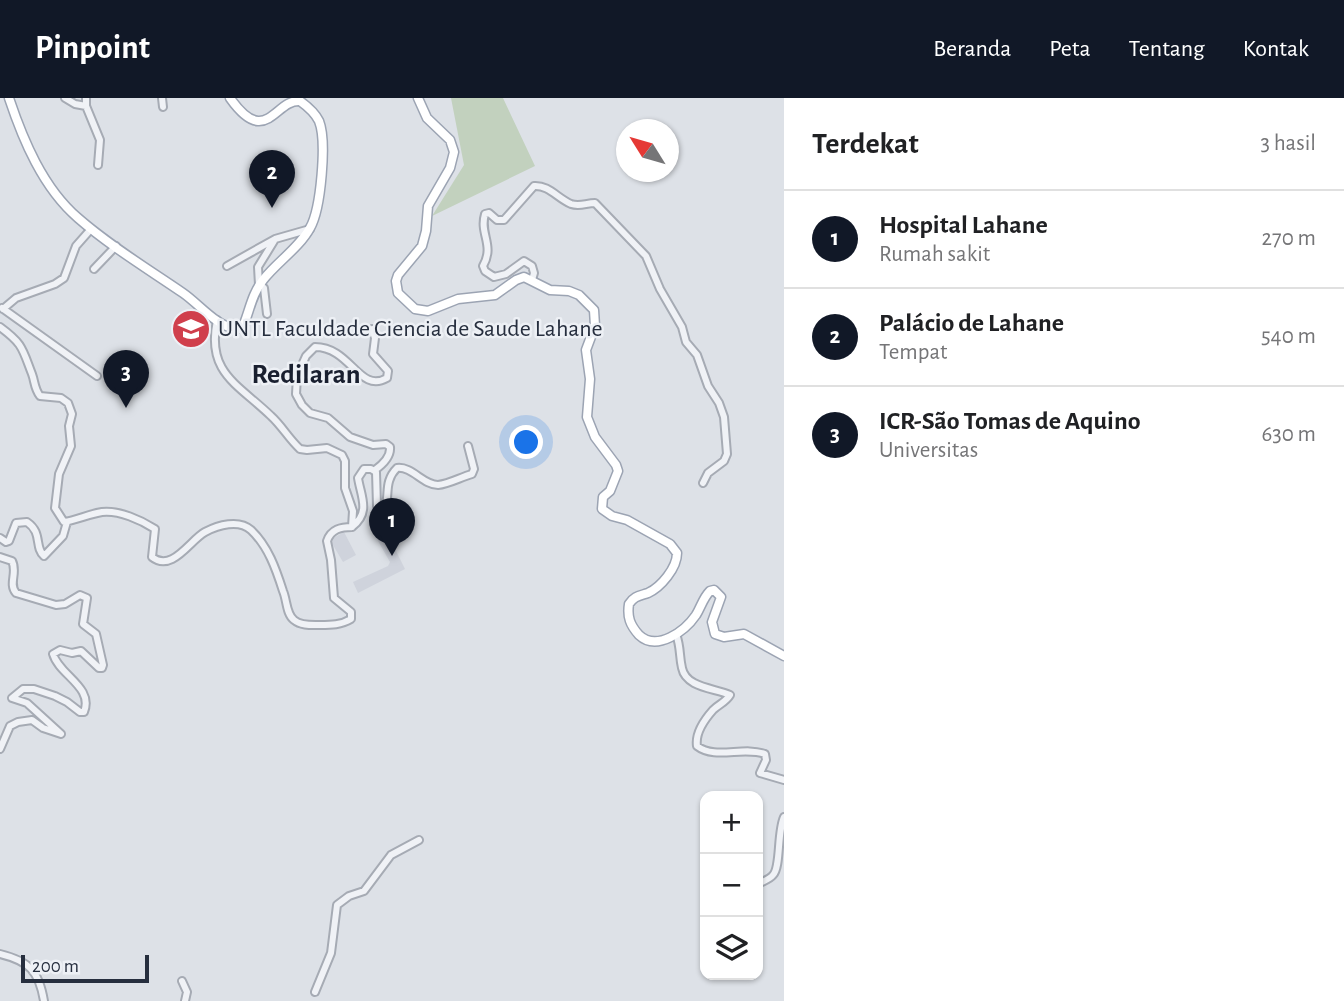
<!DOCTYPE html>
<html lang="id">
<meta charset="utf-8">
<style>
:root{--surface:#fff;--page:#f2f2f2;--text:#202124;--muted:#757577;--line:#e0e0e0;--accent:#111827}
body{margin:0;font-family:"Alegreya Sans",sans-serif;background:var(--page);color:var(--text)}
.controls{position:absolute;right:21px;bottom:21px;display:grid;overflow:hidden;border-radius:14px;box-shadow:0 2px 5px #0004}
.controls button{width:63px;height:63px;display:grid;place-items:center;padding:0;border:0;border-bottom:2px solid var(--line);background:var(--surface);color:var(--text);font:35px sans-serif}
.compass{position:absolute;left:616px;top:21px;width:63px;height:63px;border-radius:50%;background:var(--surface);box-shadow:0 2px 5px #0004;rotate:307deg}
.scale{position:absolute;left:21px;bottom:18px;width:128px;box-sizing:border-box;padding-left:7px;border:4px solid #262e3e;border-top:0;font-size:19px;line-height:24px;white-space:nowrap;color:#262e3e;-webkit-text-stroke:5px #edf0f5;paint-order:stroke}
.you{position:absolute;left:527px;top:345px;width:24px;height:24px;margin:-18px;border:5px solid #fff;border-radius:50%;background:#1a73e8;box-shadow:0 0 0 10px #1a73e833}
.badge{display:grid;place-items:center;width:46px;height:46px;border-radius:50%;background:var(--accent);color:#fff;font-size:23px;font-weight:700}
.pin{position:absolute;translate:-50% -58px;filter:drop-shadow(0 2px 4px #0008)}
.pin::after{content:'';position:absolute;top:37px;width:24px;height:21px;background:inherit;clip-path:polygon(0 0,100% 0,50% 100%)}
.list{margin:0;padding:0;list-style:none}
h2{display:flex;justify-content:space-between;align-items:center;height:91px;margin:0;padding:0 28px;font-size:30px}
h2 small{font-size:23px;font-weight:400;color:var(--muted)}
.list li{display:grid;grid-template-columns:46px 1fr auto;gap:21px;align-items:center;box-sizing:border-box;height:98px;padding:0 28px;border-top:2px solid var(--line)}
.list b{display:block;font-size:26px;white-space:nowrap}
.list p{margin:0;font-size:23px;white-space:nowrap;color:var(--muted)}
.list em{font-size:23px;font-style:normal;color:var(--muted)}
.icon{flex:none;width:38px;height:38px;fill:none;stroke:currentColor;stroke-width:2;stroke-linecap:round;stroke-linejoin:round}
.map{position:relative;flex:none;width:784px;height:903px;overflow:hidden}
header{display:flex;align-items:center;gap:42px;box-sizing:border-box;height:98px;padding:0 35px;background:var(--accent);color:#fff}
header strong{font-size:33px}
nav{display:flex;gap:38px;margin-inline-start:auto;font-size:24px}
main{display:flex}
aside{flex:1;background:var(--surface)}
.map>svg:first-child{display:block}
.built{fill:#cfd3dc}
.green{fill:#c2d1be}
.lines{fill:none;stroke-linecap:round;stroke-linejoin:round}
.minor-casing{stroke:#a6abb4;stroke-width:10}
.major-casing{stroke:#9ca4b3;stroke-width:11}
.minor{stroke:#f0f2f6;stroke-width:6}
.major{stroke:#fff;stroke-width:8}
.labels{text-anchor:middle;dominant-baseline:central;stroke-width:5;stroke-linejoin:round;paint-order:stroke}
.poi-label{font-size:24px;fill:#262e3e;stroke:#edf0f5;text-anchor:start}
.quarter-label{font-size:28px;font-weight:bold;fill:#191f2f;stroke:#edf0f5}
</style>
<header>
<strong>Pinpoint</strong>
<nav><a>Beranda</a><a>Peta</a><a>Tentang</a><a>Kontak</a></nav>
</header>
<main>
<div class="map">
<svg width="784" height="903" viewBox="0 0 784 903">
<rect width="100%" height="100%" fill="#dde1e7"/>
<path class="built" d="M381,423l24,48 -47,24 -5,-11 35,-16 2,-4 -20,-35z
M344,434l12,23 -13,7 -13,-22z"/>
<path class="green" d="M451,0h52l32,68 -103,50 32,-51z"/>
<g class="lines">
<defs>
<path id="minor" d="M65,0l10,6 11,2
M86,0v8l14,34 -2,25
M162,0l1,9
M227,168l48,-27 35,-10
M94,171l22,-23
M532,182l2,-7 -2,-7 -8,-5 -18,13 -12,3 -9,-6 -2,-5c12,-21 -4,-32 2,-52l4,-1 8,7h7l30,-34c15,-1 23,12 37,18 9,3 15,-1 24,-1l51,53 14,33 22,38 4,15 11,13 11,31 11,17 5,14 3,37 -3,7 -16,12 -5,10
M260,186l4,4 3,26
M259,187l-1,-18 16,-26
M2,210l95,68
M3,211l13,-11 39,-14 9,-6 12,-32 15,-17
M217,222c-11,53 21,64 54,96 11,10 18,23 29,33l7,1 20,-2 15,7 3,6v27l8,23 -1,16
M0,229c23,17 22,21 32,47 3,8 2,14 8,22l21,2 7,5 4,11 -3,12 2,20 -12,28 -4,34 9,14c13,-2 25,-8 38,-10 17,-2 39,8 53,17l-3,28c20,16 38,-17 53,-25 13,-7 34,-13 46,-2 17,16 25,39 32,61 4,9 3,23 11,29 7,6 18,5 26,5 11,0 21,0 31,-6v-7l-17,-14 -3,-38 -4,-19c4,-12 14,-14 25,-14
M372,231l3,9 -2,16 15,17 -1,7c-28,16 -36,-31 -72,-31l-9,9 -9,20 -1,18 6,11 8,8 18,5 22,19 23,8 13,-1 4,3c1,10 -8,18 -15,23
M381,414c12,-12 0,-28 16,-44 15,-2 26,17 41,17 11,-1 23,-8 34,-11l2,-5 -6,-23
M352,429c19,-15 9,-30 6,-49l6,-9h7l5,3 1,34 4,6
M0,440l6,4 3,-1 7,-18 11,-1c16,11 7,25 17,34l19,-20 4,-14
M0,459l12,4c6,11 -4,23 4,32l40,12 9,-1 15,-9 7,3 -4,26 13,10 7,31 -1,3h-3l-18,-17 -9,2 -12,-3 -7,4c6,21 41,33 31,58h-4l-13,-10 -12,-6 -21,-7h-11l-11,9 15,5 34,31 -18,-6 -11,-8 -14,2 -8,4 -10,23
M676,536c5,14 3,21 6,34 4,20 33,20 48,27 -4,7 -11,9 -17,15 -8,9 -18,23 -16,36 18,14 46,0 68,8l1,6 -6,13 24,7
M758,786c5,-3 11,-4 15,-9 8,-8 4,-43 11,-58
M0,856c29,7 39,17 44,47
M182,883l5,11 -2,9
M315,894l16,-39 6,-48 12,-9 15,-5 27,-36 28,-15"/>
<path id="major" d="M9,0c14,42 34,90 69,120 32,28 70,51 105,75 16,11 33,33 53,36l8,-5c6,-15 8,-30 19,-44 14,-18 36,-32 47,-52 11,-19 17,-87 9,-107 -4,-8 -12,-15 -19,-20 -25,-2 -34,48 -70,-3
M418,0l9,20 23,22 4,12 -4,16 -22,38 -2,25 -4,15 -24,29 -2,6 2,12 17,16 13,2 30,-12 37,-4 21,-15 8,-3 26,13 19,1 10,4 15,15 1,16 -9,24 4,29 -3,38 8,20 21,28 2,6 -8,20 -7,6 -1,12 10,7 15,4 43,24 7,9c0,15 -16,34 -29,40 -9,3 -14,3 -19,11 -2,13 1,21 10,31 18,17 46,-4 57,-20 5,-8 7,-17 14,-24l4,-1 7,7 -9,25 3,12 9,3 20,-3 40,22"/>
</defs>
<use href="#minor" class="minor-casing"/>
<use href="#major" class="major-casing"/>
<use href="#minor" class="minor"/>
<use href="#major" class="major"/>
</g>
<defs>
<symbol id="university-disc" viewBox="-11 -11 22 22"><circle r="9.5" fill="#d03f4c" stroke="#edf0f5"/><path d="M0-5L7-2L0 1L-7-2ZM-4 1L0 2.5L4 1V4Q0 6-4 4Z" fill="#fff"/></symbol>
</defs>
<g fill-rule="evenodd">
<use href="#university-disc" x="169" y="209" width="44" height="44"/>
</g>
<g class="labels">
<g class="poi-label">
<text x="218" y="231">UNTL Faculdade Ciencia de Saude Lahane</text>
</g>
<g class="quarter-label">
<text x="306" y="277">Redilaran</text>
</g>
</g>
</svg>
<div class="controls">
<button>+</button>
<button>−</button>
<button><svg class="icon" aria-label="layers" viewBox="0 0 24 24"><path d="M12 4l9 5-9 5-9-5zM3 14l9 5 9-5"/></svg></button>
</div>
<svg class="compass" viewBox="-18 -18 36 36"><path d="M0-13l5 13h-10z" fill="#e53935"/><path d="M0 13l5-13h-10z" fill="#757577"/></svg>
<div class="scale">200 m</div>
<div class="you"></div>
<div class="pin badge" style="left:392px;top:458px">1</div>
<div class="pin badge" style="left:272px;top:110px">2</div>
<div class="pin badge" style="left:126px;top:310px">3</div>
</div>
<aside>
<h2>Terdekat<small>3 hasil</small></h2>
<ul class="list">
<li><span class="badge">1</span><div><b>Hospital Lahane</b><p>Rumah sakit</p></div><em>270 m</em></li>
<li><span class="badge">2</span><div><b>Palácio de Lahane</b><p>Tempat</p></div><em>540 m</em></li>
<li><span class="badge">3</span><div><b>ICR-São Tomas de Aquino</b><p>Universitas</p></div><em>630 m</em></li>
</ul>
</aside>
</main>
